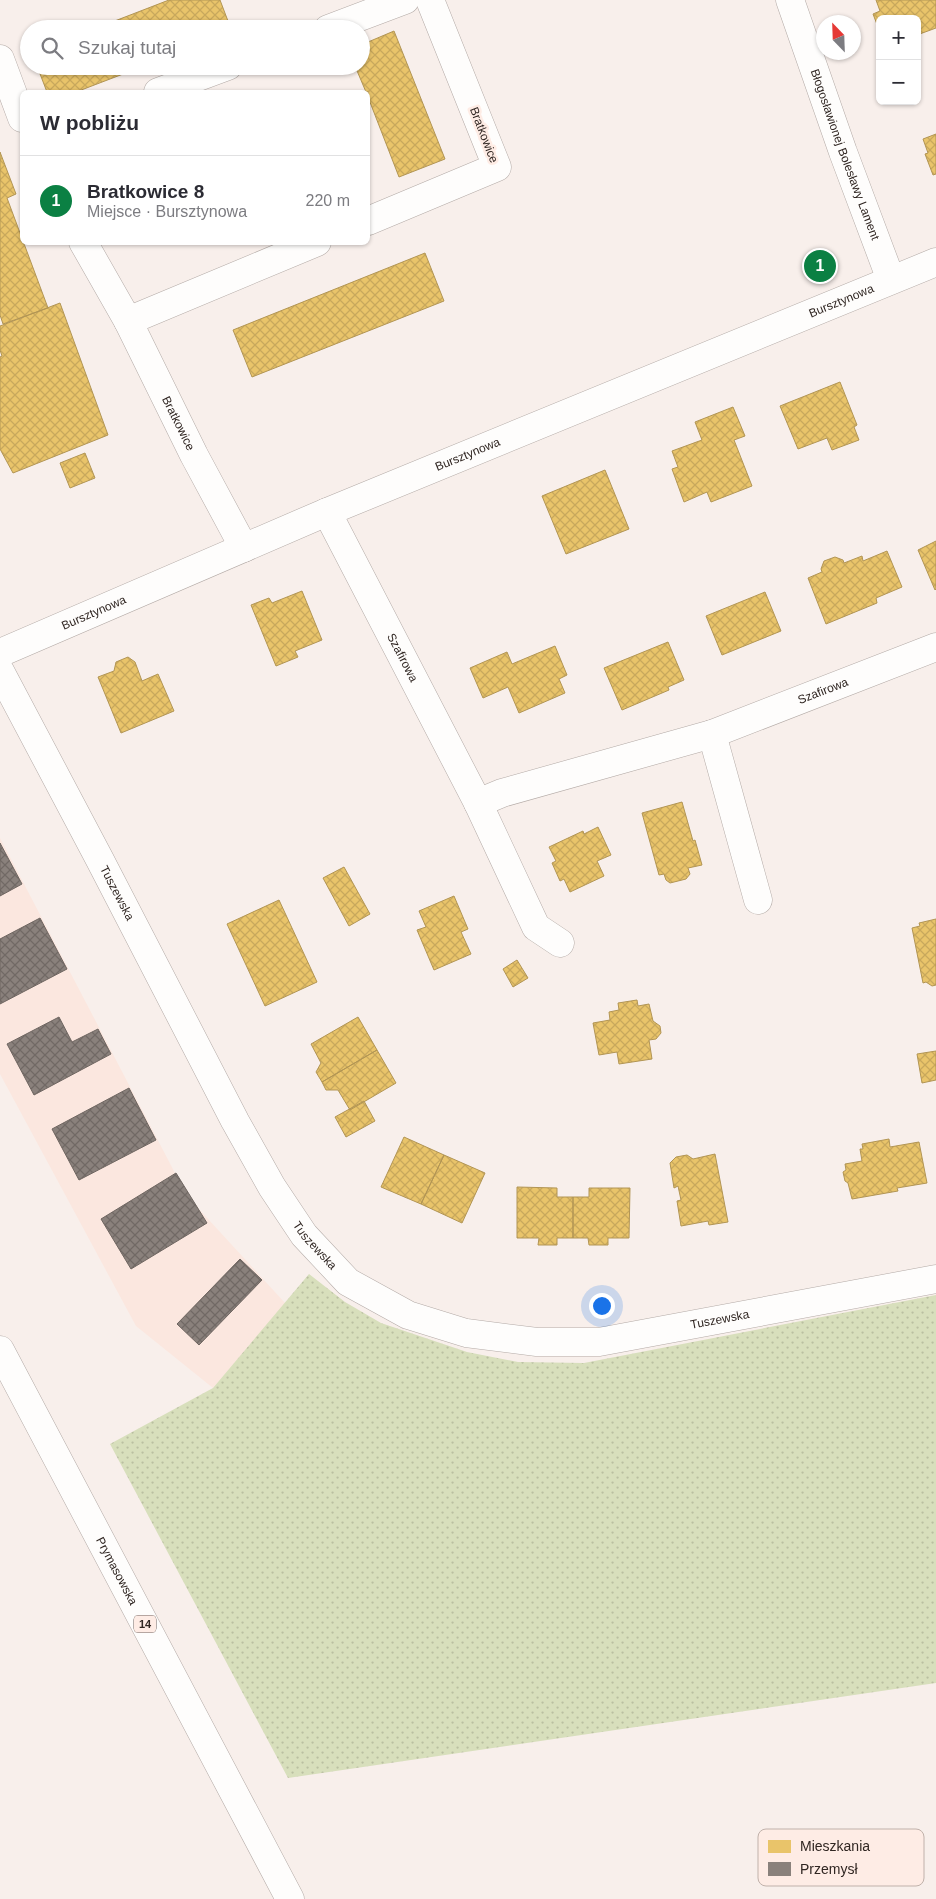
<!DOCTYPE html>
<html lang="pl">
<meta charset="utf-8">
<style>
:root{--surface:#fff;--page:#f2f2f3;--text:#2b2b33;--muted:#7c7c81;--line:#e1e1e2;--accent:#0b8043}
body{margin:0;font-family:Helvetica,sans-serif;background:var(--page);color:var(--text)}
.controls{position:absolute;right:15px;top:15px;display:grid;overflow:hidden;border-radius:8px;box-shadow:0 1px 4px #0004}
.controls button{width:45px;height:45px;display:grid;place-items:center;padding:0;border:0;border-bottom:1px solid var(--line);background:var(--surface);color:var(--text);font:25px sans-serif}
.compass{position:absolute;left:816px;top:15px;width:45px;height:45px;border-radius:50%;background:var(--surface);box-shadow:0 1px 4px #0004;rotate:337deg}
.you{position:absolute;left:601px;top:1305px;width:18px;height:18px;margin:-12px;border:4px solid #fff;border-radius:50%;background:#1a73e8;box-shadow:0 0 0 8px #1a73e833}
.badge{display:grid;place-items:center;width:32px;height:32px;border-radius:50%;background:var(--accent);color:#fff;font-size:16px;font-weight:700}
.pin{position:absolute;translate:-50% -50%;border:2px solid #fff;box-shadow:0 1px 5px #0006}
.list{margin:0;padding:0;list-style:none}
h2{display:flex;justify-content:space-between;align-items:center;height:65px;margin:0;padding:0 20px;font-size:21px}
h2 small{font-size:16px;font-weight:400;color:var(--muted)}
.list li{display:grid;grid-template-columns:32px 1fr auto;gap:15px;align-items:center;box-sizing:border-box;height:90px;padding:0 20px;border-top:1px solid var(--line)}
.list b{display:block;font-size:19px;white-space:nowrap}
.list p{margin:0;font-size:16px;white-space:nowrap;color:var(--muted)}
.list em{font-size:16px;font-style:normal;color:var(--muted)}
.icon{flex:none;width:28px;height:28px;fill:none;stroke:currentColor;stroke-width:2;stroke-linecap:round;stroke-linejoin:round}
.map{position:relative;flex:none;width:936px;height:1899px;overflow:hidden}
.search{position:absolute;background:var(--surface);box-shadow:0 1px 4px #0004;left:20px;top:20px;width:350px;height:55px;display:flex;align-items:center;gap:12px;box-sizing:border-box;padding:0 18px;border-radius:28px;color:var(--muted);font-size:19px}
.panel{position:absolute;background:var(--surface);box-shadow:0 1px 4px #0004;left:20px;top:90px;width:350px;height:155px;border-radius:8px}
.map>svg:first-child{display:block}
.built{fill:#fbe7df}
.green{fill:url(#green-dots)}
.homes{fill:url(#homes-cross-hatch);stroke:#b29554}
.industry{fill:url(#industry-cross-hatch);stroke:#6f6661}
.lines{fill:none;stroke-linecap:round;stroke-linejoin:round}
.minor-casing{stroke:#b3aaa6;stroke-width:29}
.major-casing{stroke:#b3aaa6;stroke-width:29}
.minor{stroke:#fefdfc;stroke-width:28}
.major{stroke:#fefdfc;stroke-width:28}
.labels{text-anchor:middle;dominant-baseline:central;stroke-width:5;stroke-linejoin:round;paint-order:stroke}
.shield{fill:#feece5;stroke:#6e615c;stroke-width:1}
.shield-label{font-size:11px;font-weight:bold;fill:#302622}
.street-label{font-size:12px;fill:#302622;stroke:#feece5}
.key{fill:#feece5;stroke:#c0b1aa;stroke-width:1}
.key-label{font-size:14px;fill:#302622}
</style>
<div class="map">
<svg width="936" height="1899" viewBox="0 0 936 1899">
<defs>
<pattern id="green-dots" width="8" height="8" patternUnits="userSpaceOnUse" patternTransform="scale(1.25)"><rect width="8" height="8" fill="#d8dfbc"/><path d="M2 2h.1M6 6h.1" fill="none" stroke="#babfa1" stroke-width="1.8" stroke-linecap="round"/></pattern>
<pattern id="homes-cross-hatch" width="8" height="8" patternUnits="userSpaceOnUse" patternTransform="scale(1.25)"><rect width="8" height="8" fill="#e9c46a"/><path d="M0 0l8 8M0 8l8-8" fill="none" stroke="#c8a85c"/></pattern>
<pattern id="industry-cross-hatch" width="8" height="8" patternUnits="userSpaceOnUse" patternTransform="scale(1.25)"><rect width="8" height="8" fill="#8a817c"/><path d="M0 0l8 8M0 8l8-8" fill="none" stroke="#716965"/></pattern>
</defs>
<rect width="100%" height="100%" fill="#f8efeb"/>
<path class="built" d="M0,838l187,358 99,108 -73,84 -77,-62 -136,-252z"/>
<path class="green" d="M309,1274l36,28 36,21 86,29 51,10 66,1 352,-68v388l-648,95 -178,-334 103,-56z"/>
<path class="homes" d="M169,0h51l11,29h-137z
M876,0h60v28l-19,7v-16h-37v8h-2l-5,-13 7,-3z
M394,31l51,128 -46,18 -31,-80v-5h-2l-11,-26h6v-21z
M37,66h107l-68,26h-29z
M936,134v40l-3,1 -8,-21 3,-1 -5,-14z
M0,152l16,42 -9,4 41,110 -45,16 -3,-9z
M425,253l19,48 -192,76 -19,-47z
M821,255l8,18 -10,5 -8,-19z
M60,303l48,132 -95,38 -13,-24v-92l2,-1 -2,-6v-24z
M840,382l17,43 -3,2 5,13 -27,10 -5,-12 -29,11 -18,-43z
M733,407l12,29 -11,4 18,46 -41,16 -4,-10 -23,10 -12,-33 6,-2 -6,-16 30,-11 -7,-18z
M85,453l10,25 -25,10 -10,-25z
M605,470l24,59 -63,25 -24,-58z
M936,541v48l-1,1 -17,-40z
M887,551l15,36 -26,11 1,5 -51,21 -18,-46 14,-6 -1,-3 3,-8 11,-4 8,3 1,3 18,-7 1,5z
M302,591l20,49 -27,11 3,6 -22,9 -25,-61 18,-7 3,5z
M765,592l16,39 -59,24 -16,-39z
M668,642l16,38 -16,7 1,3 -47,20 -18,-42z
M555,646l12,29 -8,4 6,14 -46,20 -11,-26 -25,11 -13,-30 37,-16 5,12z
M128,657l7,5 7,19 16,-7 16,37 -53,22 -23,-56 16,-6 2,-9z
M682,802l11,39 2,-1 7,25 -14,3 2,6 -4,5 -16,4 -4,-3 -2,-6 -5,1 -17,-62z
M598,827l13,28 -14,6 7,15 -34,16 -6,-13 -4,2 -8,-18 4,-2 -7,-14 34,-16 1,3z
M344,867l26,47 -21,12 -26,-48z
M454,896l14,33 -7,3 10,22 -37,16 -17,-40 9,-3 -7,-16z
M279,900l38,82 -52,24 -38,-82z
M936,919v66l-4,1 -6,-4 -3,1 -11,-55 8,-2 -1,-3z
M517,960l11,18 -15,9 -10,-18z
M637,1000l1,6 11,-2 4,17 7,5 1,7 -5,6 -7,1 3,19 -33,5 -2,-12 -18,3 -6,-32 17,-3 -1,-8 10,-2 -1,-7z
M358,1017l19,33 -55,32 -6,-10 5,-9 -10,-19z
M377,1050l19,33 -46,27 -12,-20h-12l-4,-8z
M936,1051v29l-14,3 -5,-29z
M364,1101l11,20 -29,16 -11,-20z
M404,1137l40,18 -23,49 -40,-17z
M889,1139l1,8 29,-5 8,41 -30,5 1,3 -46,8 -4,-16 -3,-2 -2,-9 3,-2 -1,-6 17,-3 -2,-12h3l-1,-5z
M715,1154l13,68 -19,3 -1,-4 -27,5 -4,-25 4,-1 -3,-14 -4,2 -4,-25 6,-6 11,-2 6,4z
M444,1155l41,18 -23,50 -41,-19z
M517,1187l40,1v9h16v41h-16v7h-19l1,-7h-22z
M589,1188h41l-1,50h-21v7h-19l-1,-7h-15v-41h16z"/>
<path class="industry" d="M0,843l22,41 -22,12z
M40,918l27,51 -67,35v-65z
M59,1017l13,25 26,-13 13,25 -77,41 -27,-51z
M129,1088l27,52 -77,40 -27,-51z
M176,1173l31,50 -76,46 -30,-50z
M240,1259l22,21 -63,65 -22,-21z"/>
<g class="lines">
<defs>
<g id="minor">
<path id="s1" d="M790,0l53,152 48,128"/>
<path d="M328,29l77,-29"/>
<path d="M0,59l22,59"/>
<path d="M158,92l70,-26"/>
<path d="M368,221l129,-54 -67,-167"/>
<path d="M83,242l45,79 189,-79"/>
<path id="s2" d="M128,321l66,134 50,93"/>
<path id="s3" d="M327,512l151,291 24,-10 210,-59 224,-87"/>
<path id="s4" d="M0,653l327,-141 609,-250"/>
<path id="s5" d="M0,671l100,189 135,261 37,66 32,48 44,47 60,33 58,18 71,9h62l337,-63"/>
<path d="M712,734l46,166"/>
<path d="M478,803l58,124 24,16"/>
</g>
<g id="major">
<path id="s6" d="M0,1350l290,549"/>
</g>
</defs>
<use href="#minor" class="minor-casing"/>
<use href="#major" class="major-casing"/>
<use href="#minor" class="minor"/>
<use href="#major" class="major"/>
</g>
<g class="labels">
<rect class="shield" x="134" y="1615.5" width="22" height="17" rx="4"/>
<g class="shield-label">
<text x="145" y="1624">14</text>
</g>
<g class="street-label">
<text transform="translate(484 135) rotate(69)">Bratkowice</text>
<text stroke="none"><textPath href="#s1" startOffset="164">Błogosławionej Bolesławy Lament</textPath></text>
<text stroke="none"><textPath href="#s4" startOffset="912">Bursztynowa</textPath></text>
<text stroke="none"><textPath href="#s2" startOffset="114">Bratkowice</textPath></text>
<text stroke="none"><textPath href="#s4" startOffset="508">Bursztynowa</textPath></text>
<text stroke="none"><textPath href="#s4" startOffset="102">Bursztynowa</textPath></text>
<text stroke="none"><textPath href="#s3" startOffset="164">Szafirowa</textPath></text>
<text stroke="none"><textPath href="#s3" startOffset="691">Szafirowa</textPath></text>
<text stroke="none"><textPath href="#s5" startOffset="251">Tuszewska</textPath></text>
<text stroke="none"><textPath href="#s5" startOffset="656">Tuszewska</textPath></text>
<text stroke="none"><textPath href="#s5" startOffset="1091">Tuszewska</textPath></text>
<text stroke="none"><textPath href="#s6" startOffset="250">Prymasowska</textPath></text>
</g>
</g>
<rect x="758" y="1829" width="166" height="57" rx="8" class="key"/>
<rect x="768" y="1840" width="23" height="13" fill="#e9c46a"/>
<rect x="768" y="1862" width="23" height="14" fill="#8a817c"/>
<g class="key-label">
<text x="800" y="1851">Mieszkania</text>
<text x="800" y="1874">Przemysł</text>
</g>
</svg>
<div class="controls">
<button>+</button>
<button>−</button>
</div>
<svg class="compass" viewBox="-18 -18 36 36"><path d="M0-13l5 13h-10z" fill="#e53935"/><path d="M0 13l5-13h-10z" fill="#7c7c81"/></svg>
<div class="you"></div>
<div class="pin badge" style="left:820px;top:266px">1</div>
<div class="search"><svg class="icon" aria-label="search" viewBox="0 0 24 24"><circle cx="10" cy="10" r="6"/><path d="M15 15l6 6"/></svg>Szukaj tutaj</div>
<section class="panel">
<h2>W pobliżu<small></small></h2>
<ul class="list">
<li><span class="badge">1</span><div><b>Bratkowice 8</b><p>Miejsce · Bursztynowa</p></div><em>220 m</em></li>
</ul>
</section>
</div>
